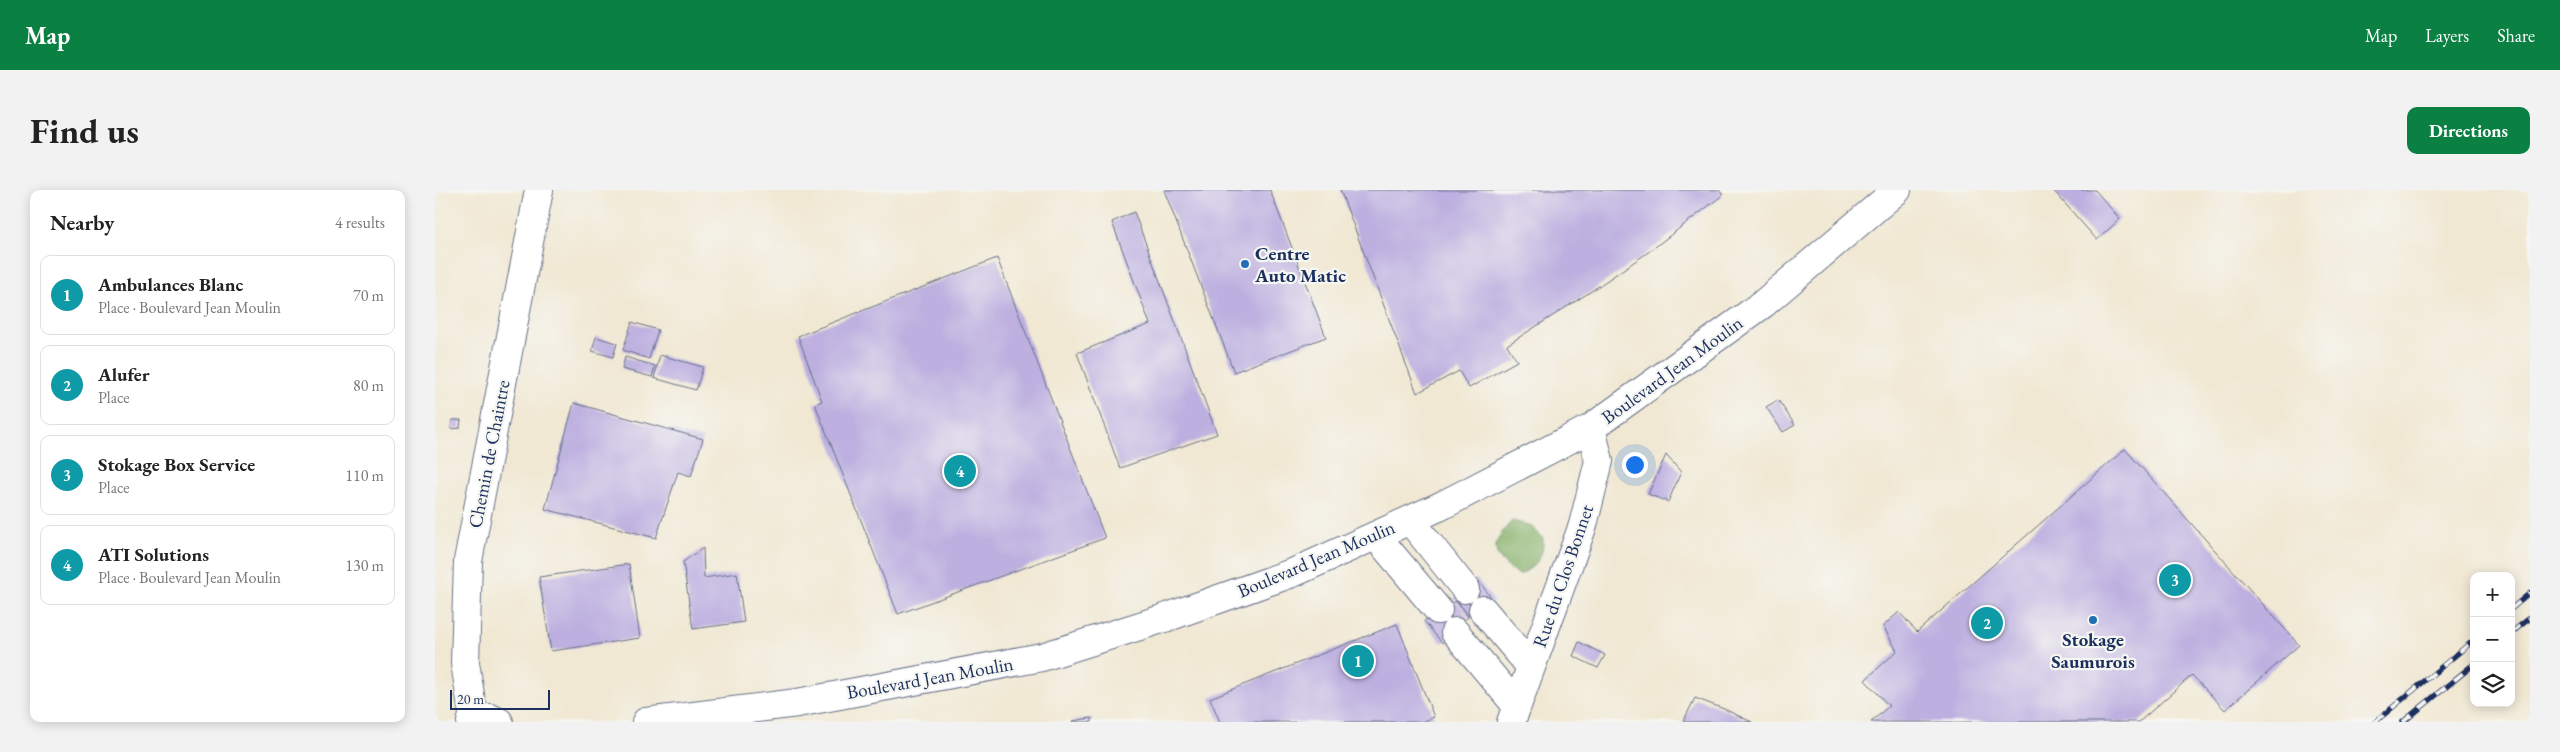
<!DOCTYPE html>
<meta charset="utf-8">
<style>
:root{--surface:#fff;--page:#f2f2f2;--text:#222;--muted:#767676;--line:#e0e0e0;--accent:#0b8043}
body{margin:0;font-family:"EB Garamond",serif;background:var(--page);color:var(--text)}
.controls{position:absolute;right:15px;bottom:15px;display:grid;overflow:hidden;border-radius:10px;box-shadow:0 2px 12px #0003}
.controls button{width:45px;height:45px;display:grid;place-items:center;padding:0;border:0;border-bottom:1px solid var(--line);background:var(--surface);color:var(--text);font:25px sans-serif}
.scale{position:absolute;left:15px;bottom:12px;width:100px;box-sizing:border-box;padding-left:5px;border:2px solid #1b2f5e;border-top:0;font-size:14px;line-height:18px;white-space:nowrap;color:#1b2f5e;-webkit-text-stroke:4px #f6f6f2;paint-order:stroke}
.you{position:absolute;left:1199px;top:274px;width:18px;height:18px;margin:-12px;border:4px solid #fff;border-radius:50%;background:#1a73e8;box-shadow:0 0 0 8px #1a73e833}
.badge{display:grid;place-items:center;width:32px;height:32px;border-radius:50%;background:var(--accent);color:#fff;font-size:16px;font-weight:700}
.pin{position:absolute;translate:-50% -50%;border:2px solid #fff;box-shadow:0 1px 5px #0006}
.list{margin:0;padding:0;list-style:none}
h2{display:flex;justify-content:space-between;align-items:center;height:65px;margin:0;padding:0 20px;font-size:21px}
h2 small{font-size:16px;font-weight:400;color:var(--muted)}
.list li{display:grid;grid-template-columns:32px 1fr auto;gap:15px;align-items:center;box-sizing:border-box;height:80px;margin:0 10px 10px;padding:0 10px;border:1px solid var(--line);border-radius:10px}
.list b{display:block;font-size:19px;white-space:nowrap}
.list p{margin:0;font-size:16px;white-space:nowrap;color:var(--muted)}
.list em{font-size:16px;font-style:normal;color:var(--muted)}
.icon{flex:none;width:28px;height:28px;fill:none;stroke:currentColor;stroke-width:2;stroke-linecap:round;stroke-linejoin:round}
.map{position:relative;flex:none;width:2095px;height:532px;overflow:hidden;border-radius:10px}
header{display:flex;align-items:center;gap:30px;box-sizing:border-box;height:70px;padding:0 25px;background:var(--accent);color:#fff}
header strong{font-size:24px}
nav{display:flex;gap:28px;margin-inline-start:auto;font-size:18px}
.intro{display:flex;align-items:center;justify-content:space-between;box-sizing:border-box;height:120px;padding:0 30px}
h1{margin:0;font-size:35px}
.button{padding:12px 22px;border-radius:10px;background:var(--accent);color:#fff;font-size:18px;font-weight:700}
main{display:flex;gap:30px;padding:0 30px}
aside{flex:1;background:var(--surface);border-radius:10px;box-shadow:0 2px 12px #0003}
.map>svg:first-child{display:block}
.forest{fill:#85af66;stroke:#506f62}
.building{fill:#bdb0e0}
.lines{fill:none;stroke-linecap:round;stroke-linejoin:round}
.minor-casing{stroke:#667087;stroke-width:30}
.minor{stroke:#fff;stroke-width:28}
.rail-casing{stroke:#1b2f5e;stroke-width:5.5}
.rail{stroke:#f6f6f2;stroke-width:4;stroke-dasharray:11;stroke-linecap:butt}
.poi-dot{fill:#1f6fb2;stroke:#f6f6f2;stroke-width:2}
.labels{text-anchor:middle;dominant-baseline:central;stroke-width:4.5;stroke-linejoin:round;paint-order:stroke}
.poi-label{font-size:19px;font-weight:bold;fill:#1b2f5e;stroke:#f6f6f2;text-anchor:start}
.street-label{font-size:19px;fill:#1b2f5e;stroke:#f6f6f2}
</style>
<header>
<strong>Map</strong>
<nav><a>Map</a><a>Layers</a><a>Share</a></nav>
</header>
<div class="intro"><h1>Find us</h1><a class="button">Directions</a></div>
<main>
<aside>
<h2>Nearby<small>4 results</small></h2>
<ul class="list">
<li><span class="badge" style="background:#0f9aa8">1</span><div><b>Ambulances Blanc</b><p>Place · Boulevard Jean Moulin</p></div><em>70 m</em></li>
<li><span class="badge" style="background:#0f9aa8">2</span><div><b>Alufer</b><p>Place</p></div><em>80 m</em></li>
<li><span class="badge" style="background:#0f9aa8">3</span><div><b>Stokage Box Service</b><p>Place</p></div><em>110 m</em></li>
<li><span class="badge" style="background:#0f9aa8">4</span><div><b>ATI Solutions</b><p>Place · Boulevard Jean Moulin</p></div><em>130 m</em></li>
</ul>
</aside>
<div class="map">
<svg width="2095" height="532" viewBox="0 0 2095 532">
<rect width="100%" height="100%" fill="#f6f6f2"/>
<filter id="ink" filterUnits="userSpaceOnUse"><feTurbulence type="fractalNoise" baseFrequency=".02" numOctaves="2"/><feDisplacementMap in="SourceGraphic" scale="10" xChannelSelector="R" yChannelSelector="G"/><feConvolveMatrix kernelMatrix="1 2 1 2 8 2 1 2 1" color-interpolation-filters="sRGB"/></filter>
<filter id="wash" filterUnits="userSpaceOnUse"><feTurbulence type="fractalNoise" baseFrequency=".0096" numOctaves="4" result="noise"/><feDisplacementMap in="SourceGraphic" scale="20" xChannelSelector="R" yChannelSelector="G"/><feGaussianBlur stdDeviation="1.12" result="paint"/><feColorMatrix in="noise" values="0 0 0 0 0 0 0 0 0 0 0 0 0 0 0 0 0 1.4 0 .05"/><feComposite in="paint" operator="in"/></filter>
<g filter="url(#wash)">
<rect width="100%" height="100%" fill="#f1e8d3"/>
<path class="forest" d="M1077,331l18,4 13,13c1,20 -7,28 -24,37 -28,-19 -31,-29 -7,-54z"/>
<g id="blocks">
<path class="building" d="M729,0h106l56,147 -92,35z
M905,0h379l4,5 -76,58 -57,39 -83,53 10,16 -48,27 -10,-17 -42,22z
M1618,0h42l25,29 -23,21z
M699,22l83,222 -97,34 -43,-115 73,-29 -38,-102z
M562,68l108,280 -207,76 -83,-210 7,-3 -24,-65z
M197,132l26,8 -9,29 -26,-9z
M161,147l21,6 -4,14 -21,-6z
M225,165l43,12 -7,23 -42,-12z
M190,167l30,9 -3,11 -30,-8z
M1343,210l17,25 -12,7 -17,-25z
M139,213l129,36 -12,37 -13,-4 -22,66 -111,-29z
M17,230h9l-1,8 -9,1z
M1690,259l174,196 -74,65 -33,-35 -53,47h-268l18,-16 -24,-26 32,-29 -14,-25 16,-14 18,20z
M1231,265l15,17 -13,30 -20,-8z
M268,358l1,30 33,-5 7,49 -51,7 -10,-67z
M194,374l11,74 -89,13 -12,-74z
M1042,389l17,22 -22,18 -18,-21z
M1021,411l12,16 -6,5 2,3 -22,18 -18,-22 14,-11z
M962,434l37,93 -12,5h-202l-10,-24z
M1144,452l26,13 -7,13 -25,-12z
M1260,508l29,11 28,13h-69z
M657,528v4h-20v-1z"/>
</g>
</g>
<g filter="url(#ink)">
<use href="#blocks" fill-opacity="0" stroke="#667087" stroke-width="1"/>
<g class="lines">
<defs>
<path id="minor" d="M975,330l55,69
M941,346l62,74
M1048,420l48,57
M1020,442l62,74
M39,530l-9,-57 3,-102 71,-371
M36,532l19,-4 9,4
M211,532l151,-19 245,-46 123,-39 130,-46 148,-67 148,-77 172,-124 134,-114
M1076,532l72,-197 16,-64 -8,-33"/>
</defs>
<use href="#minor" class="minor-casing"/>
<use href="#minor" class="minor"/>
<defs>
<path id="rail" d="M2076,419l19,-16
M2076,443l19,-15
M1940,532l99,-82
M1968,532l71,-58"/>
</defs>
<use href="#rail" class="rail-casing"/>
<use href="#rail" class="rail"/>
</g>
</g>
<g class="poi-dot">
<circle cx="810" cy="74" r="5"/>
<circle cx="1658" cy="430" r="5"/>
</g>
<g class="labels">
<g class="poi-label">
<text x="820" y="63">Centre<tspan x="820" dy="22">Auto Matic</tspan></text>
<text x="1658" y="449" text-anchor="middle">Stokage<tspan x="1658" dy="22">Saumurois</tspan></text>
</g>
<g class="street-label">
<text transform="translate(1237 180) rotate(-36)">Boulevard Jean Moulin</text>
<text transform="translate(54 264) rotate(-79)">Chemin de Chaintre</text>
<text transform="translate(881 369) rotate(-23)">Boulevard Jean Moulin</text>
<text transform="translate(1128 386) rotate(-71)">Rue du Clos Bonnet</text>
<text transform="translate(495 488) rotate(-10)">Boulevard Jean Moulin</text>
</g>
</g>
</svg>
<div class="controls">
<button>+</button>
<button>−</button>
<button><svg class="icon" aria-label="layers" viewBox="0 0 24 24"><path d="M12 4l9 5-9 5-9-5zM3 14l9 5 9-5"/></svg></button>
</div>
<div class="scale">20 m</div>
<div class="you"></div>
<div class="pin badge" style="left:923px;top:471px;background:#0f9aa8">1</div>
<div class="pin badge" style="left:1552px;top:433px;background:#0f9aa8">2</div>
<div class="pin badge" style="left:1740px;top:390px;background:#0f9aa8">3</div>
<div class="pin badge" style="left:525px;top:281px;background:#0f9aa8">4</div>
</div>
</main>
